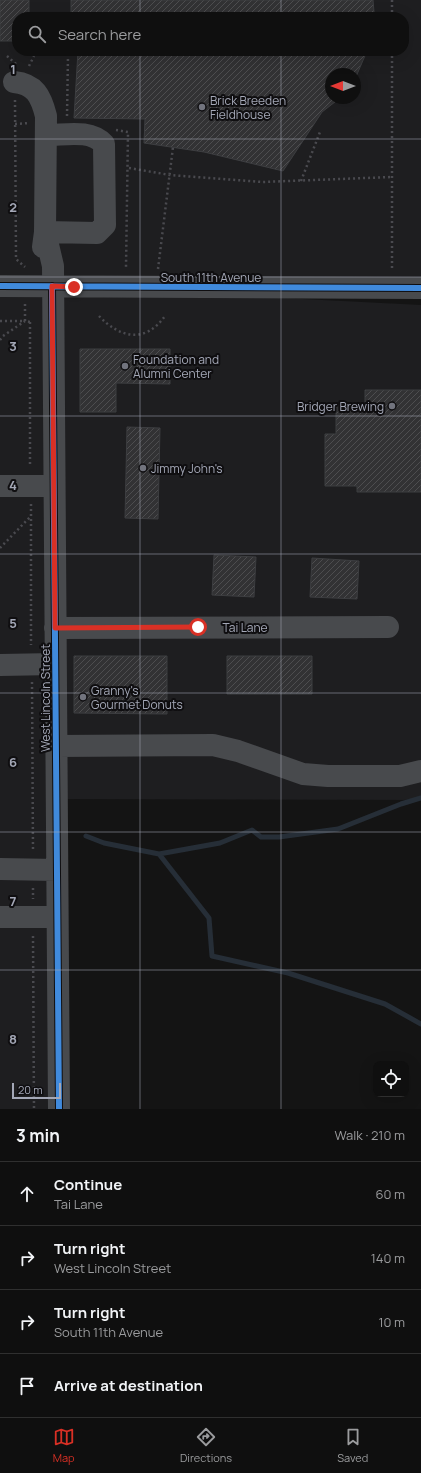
<!DOCTYPE html>
<meta charset="utf-8">
<style>
:root{--surface:#0f0f0f;--page:#1d1d1d;--text:#f1f3f6;--muted:#9b9c9e;--line:#2f2f2f;--accent:#d93025}
body{margin:0;font-family:Manrope,sans-serif;background:var(--page);color:var(--text)}
.controls{position:absolute;right:12px;bottom:12px;display:grid;overflow:hidden;border-radius:8px;box-shadow:0 4px 16px #0002}
.controls button{width:36px;height:36px;display:grid;place-items:center;padding:0;border:0;border-bottom:1px solid var(--line);background:var(--surface);color:var(--text);font:20px sans-serif}
.compass{position:absolute;left:325px;top:68px;width:36px;height:36px;border-radius:50%;background:var(--surface);box-shadow:0 4px 16px #0002;rotate:270deg}
.scale{position:absolute;left:12px;bottom:10px;width:49px;box-sizing:border-box;padding-left:4px;border:2px solid #a4a8b7;border-top:0;font-size:11px;line-height:14px;white-space:nowrap;color:#a4a8b7;-webkit-text-stroke:3px #0f0e10;paint-order:stroke}
.stop{position:absolute;width:12px;height:12px;margin:-9px;border:3px solid #d93025;border-radius:50%;background:#fff}
.stop.end{background:#d93025;border-color:#fff;box-shadow:0 1px 4px #0008}
.list{margin:0;padding:0;list-style:none}
h2{display:flex;justify-content:space-between;align-items:center;height:52px;margin:0;padding:0 16px;font-size:17px}
h2 small{font-size:13px;font-weight:400;color:var(--muted)}
.list li{display:grid;grid-template-columns:26px 1fr auto;gap:12px;align-items:center;box-sizing:border-box;height:64px;padding:0 16px;border-top:1px solid var(--line)}
.list b{display:block;font-size:15px;white-space:nowrap}
.list p{margin:0;font-size:13px;white-space:nowrap;color:var(--muted)}
.list em{font-size:13px;font-style:normal;color:var(--muted)}
.icon{flex:none;width:22px;height:22px;fill:none;stroke:currentColor;stroke-width:2;stroke-linecap:round;stroke-linejoin:round}
.map{position:relative;flex:none;width:421px;height:1109px;overflow:hidden}
.search{position:absolute;background:var(--surface);box-shadow:0 4px 16px #0002;left:12px;right:12px;top:12px;height:44px;display:flex;align-items:center;gap:10px;box-sizing:border-box;padding:0 14px;border-radius:16px;color:var(--muted);font-size:15px}
.sheet{height:308px;background:var(--surface)}
nav{display:flex;justify-content:space-around;align-items:center;box-sizing:border-box;height:56px;border-top:1px solid var(--line);background:var(--surface);font-size:11px;color:var(--muted)}
nav a{display:grid;justify-items:center;gap:2px}
nav .on{color:var(--accent)}
.map>svg:first-child{display:block}
.built{fill:#1e1e20;fill-rule:evenodd}
.lines{fill:none;stroke-linecap:round;stroke-linejoin:round}
.stream{stroke:#262e37;stroke-width:5}
.building{fill:url(#building-hatch);stroke:#3d3e41}
.path{stroke:#4a4a4f;stroke-width:2.5;stroke-dasharray:2 3;stroke-linecap:butt}
.minor{stroke:#484a4d;stroke-width:22}
.cycleway-casing{stroke:#0f0e10;stroke-width:8}
.cycleway{stroke:#408adc;stroke-width:6}
.route{stroke:#d93025;stroke-width:5}
.grid{fill:none;stroke:#a4a8b7;stroke-width:1;stroke-opacity:0.55}
.poi-dot{fill:#72747e;stroke:#0f0e10;stroke-width:1.5}
.labels{text-anchor:middle;dominant-baseline:central;stroke-width:4;stroke-linejoin:round;paint-order:stroke}
.poi-label{font-size:12px;fill:#a4a8b7;stroke:#0f0e10;text-anchor:start}
.street-label{font-size:12px;fill:#a4a8b7;stroke:#0f0e10}
.grid-label{font-size:13px;text-anchor:middle;font-weight:bold;fill:#a4a8b7;stroke:#0f0e10;stroke-width:4;stroke-linejoin:round;paint-order:stroke}
</style>
<div class="map">
<svg width="421" height="1109" viewBox="0 0 421 1109">
<defs>
<pattern id="building-hatch" width="6" height="6" patternUnits="userSpaceOnUse"><rect width="6" height="6" fill="#323234"/><path d="M-1 1l2-2M0 6l6-6M5 7l2-2" fill="none" stroke="#4d4d4f"/></pattern>
</defs>
<rect width="100%" height="100%" fill="#141414"/>
<path class="built" d="M0,0h421v287h-357l357,18v495l-365,-1 3,310h-59zM17,17h387v34h-387zM331,74h24v24h-24z"/>
<g class="lines">
<path class="stream" d="M86,836l18,7 55,11 50,64 3,38 76,17 97,31 36,20
M159,854l61,-11 32,-13 9,7h18l59,-8 63,-25 20,-6"/>
</g>
<path class="building" d="M0,0h29v17h-12v24h-17z
M71,0h302l1,12 -1,5h-302z
M78,51h289l-12,28v-5h-24v24h9l-18,14 -39,59 -79,-19 -60,-9 1,-24 -71,-1z
M80,349h90v35l-54,-1v29h-36z
M365,390h56v102h-64v-6h-32v-52h11v-30h29z
M127,427l33,1 -2,91 -33,-1z
M214,555l42,2 -2,40 -42,-2z
M312,558l47,3 -2,38 -47,-2z
M74,656h93v58l-93,-1z
M227,656h85v38h-85z"/>
<g class="lines">
<path class="path" d="M392,0v17
M392,51v218
M7,56l9,8
M29,66l5,-10
M15,100l1,159 9,8
M67,116l1,-60
M15,124l14,-1
M116,130l12,2 -2,135
M129,168l41,7 92,7 130,-5
M301,181l19,-49
M158,269l15,-122
M25,304v17l5,1
M99,316c21,22 46,28 66,0
M0,321h24
M30,322v145
M0,340l3,-4 22,-15
M31,504v141
M0,548l30,-31
M32,682l1,169
M33,888v11
M33,936l1,173"/>
<path class="minor" d="M14,82c21,2 27,14 32,34l-1,116 -2,15
M45,232l8,34 6,843
M45,232l52,1 8,-8 -1,-81c-14,-15 -38,-9 -57,-9
M0,286l421,2
M0,486h54
M55,628l333,-1
M0,665l55,-1
M56,746l157,-1 25,6 65,23 25,2h72l21,-5
M0,869l57,1
M0,917h57"/>
<defs>
<path id="cycleway" d="M0,286l421,2
M52,286l7,823"/>
</defs>
<use href="#cycleway" class="cycleway-casing"/>
<use href="#cycleway" class="cycleway"/>
</g>
<g class="lines">
<path class="route" d="M74,287l-22,-1 3,342 143,-1"/>
</g>
<path class="grid" d="M140,0v17M281,0v17M140,51v1058M281,51v1058M0,139h421M0,277h421M0,416h421M0,554h421M0,693h421M0,832h421M0,970h421"/>
<g class="poi-dot">
<circle cx="202" cy="107" r="4"/>
<circle cx="125" cy="366" r="4"/>
<circle cx="392" cy="406" r="4"/>
<circle cx="143" cy="468" r="4"/>
<circle cx="83" cy="697" r="4"/>
</g>
<g class="labels">
<g class="poi-label">
<text x="210" y="100">Brick Breeden<tspan x="210" dy="14">Fieldhouse</tspan></text>
<text x="133" y="359">Foundation and<tspan x="133" dy="14">Alumni Center</tspan></text>
<text x="384" y="406" text-anchor="end">Bridger Brewing</text>
<text x="151" y="468">Jimmy John's</text>
<text x="91" y="690">Granny's<tspan x="91" dy="14">Gourmet Donuts</tspan></text>
</g>
<g class="street-label">
<text x="211" y="277">South 11th Avenue</text>
<text x="245" y="627">Tai Lane</text>
<text transform="translate(45 698) rotate(-90)">West Lincoln Street</text>
</g>
</g>
<g class="grid-label">
<text x="13" y="74">1</text>
<text x="13" y="212">2</text>
<text x="13" y="351">3</text>
<text x="13" y="490">4</text>
<text x="13" y="628">5</text>
<text x="13" y="767">6</text>
<text x="13" y="906">7</text>
<text x="13" y="1044">8</text>
</g>
</svg>
<div class="controls">
<button><svg class="icon" aria-label="locate" viewBox="0 0 24 24"><circle cx="12" cy="12" r="6"/><path d="M12 2v4M12 18v4M2 12h4M18 12h4"/></svg></button>
</div>
<svg class="compass" viewBox="-18 -18 36 36"><path d="M0-13l5 13h-10z" fill="#e53935"/><path d="M0 13l5-13h-10z" fill="#9b9c9e"/></svg>
<div class="scale">20 m</div>
<div class="stop" style="left:198px;top:627px"></div>
<div class="stop end" style="left:74px;top:287px"></div>
<div class="search"><svg class="icon" aria-label="search" viewBox="0 0 24 24"><circle cx="10" cy="10" r="6"/><path d="M15 15l6 6"/></svg>Search here</div>
</div>
<section class="sheet">
<h2>3 min<small>Walk · 210 m</small></h2>
<ul class="list">
<li><svg class="icon" aria-label="ahead" viewBox="0 0 24 24"><path d="M12 20V5M6 11l6-6 6 6"/></svg><div><b>Continue</b><p>Tai Lane</p></div><em>60 m</em></li>
<li><svg class="icon" aria-label="right" viewBox="0 0 24 24"><path d="M7 20v-9h11M14 6l5 5-5 5"/></svg><div><b>Turn right</b><p>West Lincoln Street</p></div><em>140 m</em></li>
<li><svg class="icon" aria-label="right" viewBox="0 0 24 24"><path d="M7 20v-9h11M14 6l5 5-5 5"/></svg><div><b>Turn right</b><p>South 11th Avenue</p></div><em>10 m</em></li>
<li><svg class="icon" aria-label="arrive" viewBox="0 0 24 24"><path d="M6 21V4h12l-3 4 3 4H6"/></svg><div><b>Arrive at destination</b></div></li>
</ul>
</section>
<nav>
<a class="on"><svg class="icon" aria-label="map" viewBox="0 0 24 24"><path d="M3 6l6-2 6 2 6-2v14l-6 2-6-2-6 2zM9 4v14M15 6v14"/></svg>Map</a>
<a><svg class="icon" aria-label="directions" viewBox="0 0 24 24"><path d="M12 3l9 9-9 9-9-9zM9 14v-3h6M13 9l2 2-2 2"/></svg>Directions</a>
<a><svg class="icon" aria-label="saved" viewBox="0 0 24 24"><path d="M7 4h10v16l-5-4-5 4z"/></svg>Saved</a>
</nav>
